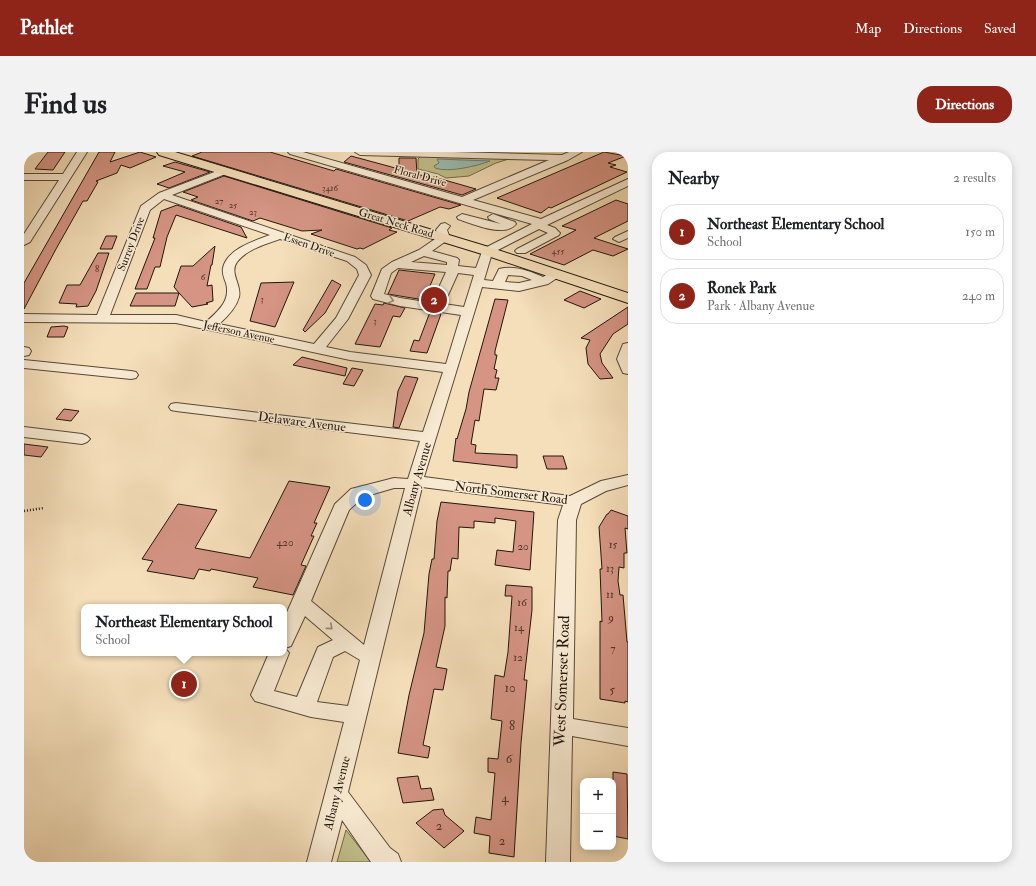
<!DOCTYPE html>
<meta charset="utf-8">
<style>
:root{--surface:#fff;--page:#f2f2f2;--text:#202124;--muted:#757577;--line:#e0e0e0;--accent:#8f2418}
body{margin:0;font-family:"IM FELL Double Pica",serif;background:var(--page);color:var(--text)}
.controls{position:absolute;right:12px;bottom:12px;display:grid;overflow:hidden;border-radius:8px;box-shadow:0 2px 10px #0003}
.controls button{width:36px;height:36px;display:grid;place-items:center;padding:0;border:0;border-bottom:1px solid var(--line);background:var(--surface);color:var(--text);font:20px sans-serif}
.you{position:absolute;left:341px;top:348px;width:14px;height:14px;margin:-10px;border:3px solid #fff;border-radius:50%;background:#1a73e8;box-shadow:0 0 0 6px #1a73e833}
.badge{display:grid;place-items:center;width:26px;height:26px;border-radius:50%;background:var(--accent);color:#fff;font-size:13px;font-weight:700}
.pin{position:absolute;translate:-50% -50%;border:2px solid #fff;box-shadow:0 1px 4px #0006}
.popup{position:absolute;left:57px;top:452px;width:206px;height:52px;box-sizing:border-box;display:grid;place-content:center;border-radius:8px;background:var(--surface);filter:drop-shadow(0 1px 3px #0005);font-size:13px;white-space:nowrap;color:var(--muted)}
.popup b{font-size:15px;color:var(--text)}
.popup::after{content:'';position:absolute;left:50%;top:100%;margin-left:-8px;border:8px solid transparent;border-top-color:var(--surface)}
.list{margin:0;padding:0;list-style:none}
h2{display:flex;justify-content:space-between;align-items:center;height:52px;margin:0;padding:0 16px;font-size:17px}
h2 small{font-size:13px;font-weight:400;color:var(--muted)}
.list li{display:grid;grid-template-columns:26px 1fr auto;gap:12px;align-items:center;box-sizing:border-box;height:56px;margin:0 8px 8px;padding:0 8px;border:1px solid var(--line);border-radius:16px}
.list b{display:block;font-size:15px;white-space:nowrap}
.list p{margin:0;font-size:13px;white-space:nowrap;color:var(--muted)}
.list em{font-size:13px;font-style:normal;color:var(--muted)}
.map{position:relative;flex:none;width:604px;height:710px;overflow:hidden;border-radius:16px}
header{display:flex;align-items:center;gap:24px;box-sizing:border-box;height:56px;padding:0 20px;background:var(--accent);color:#fff}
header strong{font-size:19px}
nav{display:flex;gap:22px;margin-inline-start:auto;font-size:14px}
.intro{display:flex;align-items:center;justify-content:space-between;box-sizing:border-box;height:96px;padding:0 24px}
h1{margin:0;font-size:28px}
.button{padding:10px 18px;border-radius:16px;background:var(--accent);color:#fff;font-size:14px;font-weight:700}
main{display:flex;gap:24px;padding:0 24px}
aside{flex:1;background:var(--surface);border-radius:16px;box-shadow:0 2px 10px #0003}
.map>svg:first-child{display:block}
.green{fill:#c2c08b;stroke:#726c4c}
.water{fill:#9cbdb0;stroke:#6b7b6e}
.building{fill:#d59484;stroke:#22170c}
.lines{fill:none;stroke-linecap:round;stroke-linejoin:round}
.minor-casing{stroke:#574938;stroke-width:2}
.major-casing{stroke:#22170c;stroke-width:2}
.path{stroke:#22170c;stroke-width:2.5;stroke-dasharray:1 2;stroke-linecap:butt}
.minor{fill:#f8ead2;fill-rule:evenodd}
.major{fill:#f5dfba;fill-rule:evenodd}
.oneway{stroke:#988b79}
.labels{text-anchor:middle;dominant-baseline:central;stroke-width:3;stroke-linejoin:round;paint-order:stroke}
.far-number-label{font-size:9px;fill:#4f362a}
.far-street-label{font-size:11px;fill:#22170c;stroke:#f8ead2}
.number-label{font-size:11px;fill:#4f362a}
.street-label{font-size:13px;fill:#22170c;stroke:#f8ead2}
.near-number-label{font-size:13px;fill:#4f362a}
.near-street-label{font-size:16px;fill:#22170c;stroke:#f8ead2}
</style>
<header>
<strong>Pathlet</strong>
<nav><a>Map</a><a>Directions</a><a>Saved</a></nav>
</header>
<div class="intro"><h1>Find us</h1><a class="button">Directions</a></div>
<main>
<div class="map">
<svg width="604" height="710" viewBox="0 0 604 710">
<rect width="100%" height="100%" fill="#f5dfba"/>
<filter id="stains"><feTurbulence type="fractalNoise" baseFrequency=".005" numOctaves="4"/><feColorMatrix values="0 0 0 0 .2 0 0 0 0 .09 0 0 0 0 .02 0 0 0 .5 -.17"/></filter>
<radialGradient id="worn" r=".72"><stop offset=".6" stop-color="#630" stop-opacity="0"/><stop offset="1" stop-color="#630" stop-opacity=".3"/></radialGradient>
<path class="green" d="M397,4l91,2 -16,5 -27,13 -11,1 -12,1 -8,-4 -20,-5v-10z
M322,678l25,32h-34z"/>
<path class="water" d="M413,7l53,2c-13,5 -42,12 -55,7l-1,-2 5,-3z"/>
<path class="building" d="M24,0h17l-12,18 -18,-1z
M75,0h16l-5,10 30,-10 16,5 -26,11 -9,-3 -4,8 -21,8 2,1 -11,19h-4l-27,48 -32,60v-26z
M178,0h68l64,19 2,-2 125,36 -12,4 -9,-2 -32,14 -216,-65z
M580,0l22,4 -18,7 8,2 -6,2 17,5 -76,36 -2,-1 -8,6 -44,-15z
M327,4l48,13v-11h17l1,16 14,4 3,-1 42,12 -14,6 -118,-33z
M151,10l35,10 -41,16 -12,-4 28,-12 -22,-6z
M200,24l168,52 -3,2 8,2 -34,17 -3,-1 -3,1 -46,-15 11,-4 -20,1 -42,-13 -7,3 -62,-21 7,-3 -15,-5z
M592,48l12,4v17l-34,17 34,11 -15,7 -20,-6 -29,15 -34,-11 46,-24 -14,-4z
M153,53l64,22 6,11 -71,-23 -9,22 -7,30h-5l-8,22h-12l20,-51h-2l8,-27z
M82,84h11l-5,13h-12z
M191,94l-3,19h-1l-4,21 5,-1 1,16 -7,2 2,1 -16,3 -13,-14 -4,13h-45l6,-13h43l-5,-6 7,-21h12z
M74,101h11l-13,38 -8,15 -12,1 1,-3 -18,-1 8,-18h13z
M375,118l36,4 -11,26 -36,-6z
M308,128l9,5 -16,28 -20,19 -2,-2z
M270,130l-19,45 -25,-6 11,-38z
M556,139l21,8 -17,9 -20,-8z
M471,147l13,1 -13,51v4h2l-3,14 3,1 -2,8h4l-3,12 -12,-1 -5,32 -4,-1 -4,24 5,1 -1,8 42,2v13l-64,-7 3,-23 1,1 9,-30 3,-17z
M360,151l21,5 -5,9 -7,-1 -13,31 -25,-3 20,-40 8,1z
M604,155v17l-15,10 -13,20 2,9 11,15 -13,1 -12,-15 -2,-16 4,-8 -9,-2z
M406,160l11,2 -14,39 -17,-2 4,-11 5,1z
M40,174l4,1 -4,10h-17l4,-10z
M278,205l45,11 -2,8 -52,-11z
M328,216l11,2 -9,16 -11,-2z
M381,224l13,2 -19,50 -6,-1 5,-36z
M40,257l15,2 -8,10 -15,-2z
M0,292l24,3 -7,10 -17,-2z
M519,304h20l4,13h-20z
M265,329l41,6 -16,36h3l-6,13h3l-13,29 5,1 -13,29 -40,-8 5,-9 -47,-9 -1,2 -11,-2 -5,10 -47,-8 6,-10 -11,-2 36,-55 39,6 -22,38 55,10z
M417,350l93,10 -4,58 -35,-5 2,-15 16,2 3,-31 -21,-3v5l-21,-2v7l-15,-1 -1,32 -6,-1 -2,13h-2l-1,27 -2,-1v29l-9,41 11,2 -4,21 -9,-1 -11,56 7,2 -2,11 -30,-5 11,-58 15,-62 5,-59 3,-15h2l3,-38z
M587,358l17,6v13l-3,-1 2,25h-3v15l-5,-1 -1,14 2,14h3l4,47h1v60l-3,-1v2l-25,-4v-78l2,1 -2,-53h2l-3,-42 8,-13h1z
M482,433l26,2v23l-8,70h3l-6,63 -7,114 -25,-4 1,-17 -16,-3 2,-16 15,3 4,-47 -7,-1v-14l10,1 4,-38 -11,-2 4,-44 9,2 4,-25 4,-56h-7z
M589,620l14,2 1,65 -15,-3z
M394,624l3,13 10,-1 3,12 -31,3 -6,-25z
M419,657l2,6 19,16 -20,17 -28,-25 17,-13z"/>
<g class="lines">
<defs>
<path id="minor" d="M53,0h10l-57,90 -6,3v-11l35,-54h-35v-6h39z
M264,0h15l159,45 87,-37 -189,-5 -5,-3h99l108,3 7,-3h13l-14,8 -95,40 68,19 87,-40v7l-81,39 8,3 5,5 -1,2 -34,18h-8l-2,-2 2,-2 31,-16 -9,-4 -47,24 -8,27 9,1 6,-12c15,-4 31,2 44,8l10,-6h8l2,3 -15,10 -29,7 -37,-4 -58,190 146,19 31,-15 27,-6v10l-22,6 -25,13 -5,16 -3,199 55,9v18l-56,-10 -2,126h-24l12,-342 5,-15 -141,-18 -74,305 42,56 8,6 3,8h-30l-29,-42 -11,42h-24l37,-140 -33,-5 -56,-16 -4,-6 18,-42h15v-34l51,-115 16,-15 43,-11 14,1 12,-38 -244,-30 -5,-1 -2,-3 2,-3 5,-1 247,29 20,-60 -93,-12 -174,-37 -152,-1v-8l73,1 44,-109 18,-13 66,-25 3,1 2,2 -2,2 -56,22 183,62 11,8 5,10 -23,44 -22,28 24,5 96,12 15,-49 -61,-9 -27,-7 -2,-3 11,-27 10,-7 27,-12 19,-13 -2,-7 5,-6 4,-1 5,3 -3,4 3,8 -18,13 25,7 2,2 -1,6 18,2 7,-19 49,-25 -242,-70zM140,47l106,36c-16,6 -43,14 -47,33 -1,5 1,10 3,15 5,18 -8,28 -20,39l-30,-7h-66l40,-105zM256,87l67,22 10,8 2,6 -23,43 -22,26 -95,-20c8,-7 17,-16 20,-27 3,-12 -10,-24 -2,-35 10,-13 29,-18 43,-23zM400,104l23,6v3l-36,-3zM374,116l48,4 -14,31 -32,-5 -16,-4 7,-21zM434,121l16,2 -10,32 -20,-3zM484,123l14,1 10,4 -13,3 -14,-1zM370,336h11l-41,157 -53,-44 38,-91 14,-13zM281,464l28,24 -15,7 -21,50 -23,-6 15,-38 -4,-5 6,-2zM321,499l15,9 -12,46 -31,-4 16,-45z
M438,62l39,10 -12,-5 -1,-2 5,-3 22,8 1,2c-11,14 -43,0 -58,-5l-1,-2z
M604,79v7l-9,4 -6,-3 2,-2z
M604,191v31l-5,-1 -6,-14 6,-15z
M0,195l5,1 2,3 -2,4 -5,1z
M0,208l107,11 5,1 2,3 -2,3 -5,1 -107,-11z
M0,275l58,7 5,2 3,3 -3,3 -5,2 -58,-7z"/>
<path id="major" d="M133,0h18l317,96 136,45v10l-146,-49 -323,-99z"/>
</defs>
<use href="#minor" class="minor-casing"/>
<use href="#major" class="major-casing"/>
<path class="path" d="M0,359l20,-3"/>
<use href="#minor" class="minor"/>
<use href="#major" class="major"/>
</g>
<defs><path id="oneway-chevron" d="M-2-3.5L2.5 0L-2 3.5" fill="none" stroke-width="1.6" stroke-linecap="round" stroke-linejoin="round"/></defs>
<g class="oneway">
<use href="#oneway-chevron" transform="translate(367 148) rotate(15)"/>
<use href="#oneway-chevron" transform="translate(306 475) rotate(41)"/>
</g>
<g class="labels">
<g class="far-number-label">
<text x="306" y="36">3416</text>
<text x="195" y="49">27</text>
<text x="209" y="53">25</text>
<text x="229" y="60">23</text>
<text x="534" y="99">455</text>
<text x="73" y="117">8</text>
<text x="179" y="125">6</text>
<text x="238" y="147">3</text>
<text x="351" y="169">3</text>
</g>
<g class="far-street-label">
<text transform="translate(396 24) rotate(15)">Floral Drive</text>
<text transform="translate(372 71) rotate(17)">Great Neck Road</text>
<text transform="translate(107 92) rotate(-69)">Surrey Drive</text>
<text transform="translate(285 93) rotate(19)">Essen Drive</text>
<text transform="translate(215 180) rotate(12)">Jefferson Avenue</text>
</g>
<g class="number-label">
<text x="261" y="390">420</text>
<text x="589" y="392">15</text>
<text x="499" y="394">20</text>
<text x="586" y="416">13</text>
<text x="586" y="442">11</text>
<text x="498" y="450">16</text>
<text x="587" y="465">9</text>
<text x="495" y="475">14</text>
<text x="589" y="496">7</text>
<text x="494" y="505">12</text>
</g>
<g class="street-label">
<text transform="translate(278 270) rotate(7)">Delaware Avenue</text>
<text transform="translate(393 327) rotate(-74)">Albany Avenue</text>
<text transform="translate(487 341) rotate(7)">North Somerset Road</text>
<text transform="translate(313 641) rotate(-76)">Albany Avenue</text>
</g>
<g class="near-number-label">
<text x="486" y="536">10</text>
<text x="588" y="538">5</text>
<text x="488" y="574">8</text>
<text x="485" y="607">6</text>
<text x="481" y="646">4</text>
<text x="415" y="674">2</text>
<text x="478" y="689">2</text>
</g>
<g class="near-street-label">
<text transform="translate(538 529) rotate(-88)">West Somerset Road</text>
</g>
</g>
<rect width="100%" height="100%" filter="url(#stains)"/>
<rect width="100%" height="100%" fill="url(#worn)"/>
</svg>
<div class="controls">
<button>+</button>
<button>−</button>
</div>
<div class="you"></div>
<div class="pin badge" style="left:160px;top:532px">1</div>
<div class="popup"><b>Northeast Elementary School</b>School</div>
<div class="pin badge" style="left:410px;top:148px">2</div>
</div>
<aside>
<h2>Nearby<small>2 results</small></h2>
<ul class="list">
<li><span class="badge">1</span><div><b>Northeast Elementary School</b><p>School</p></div><em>150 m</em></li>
<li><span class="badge">2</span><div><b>Ronek Park</b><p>Park · Albany Avenue</p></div><em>240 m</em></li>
</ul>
</aside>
</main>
